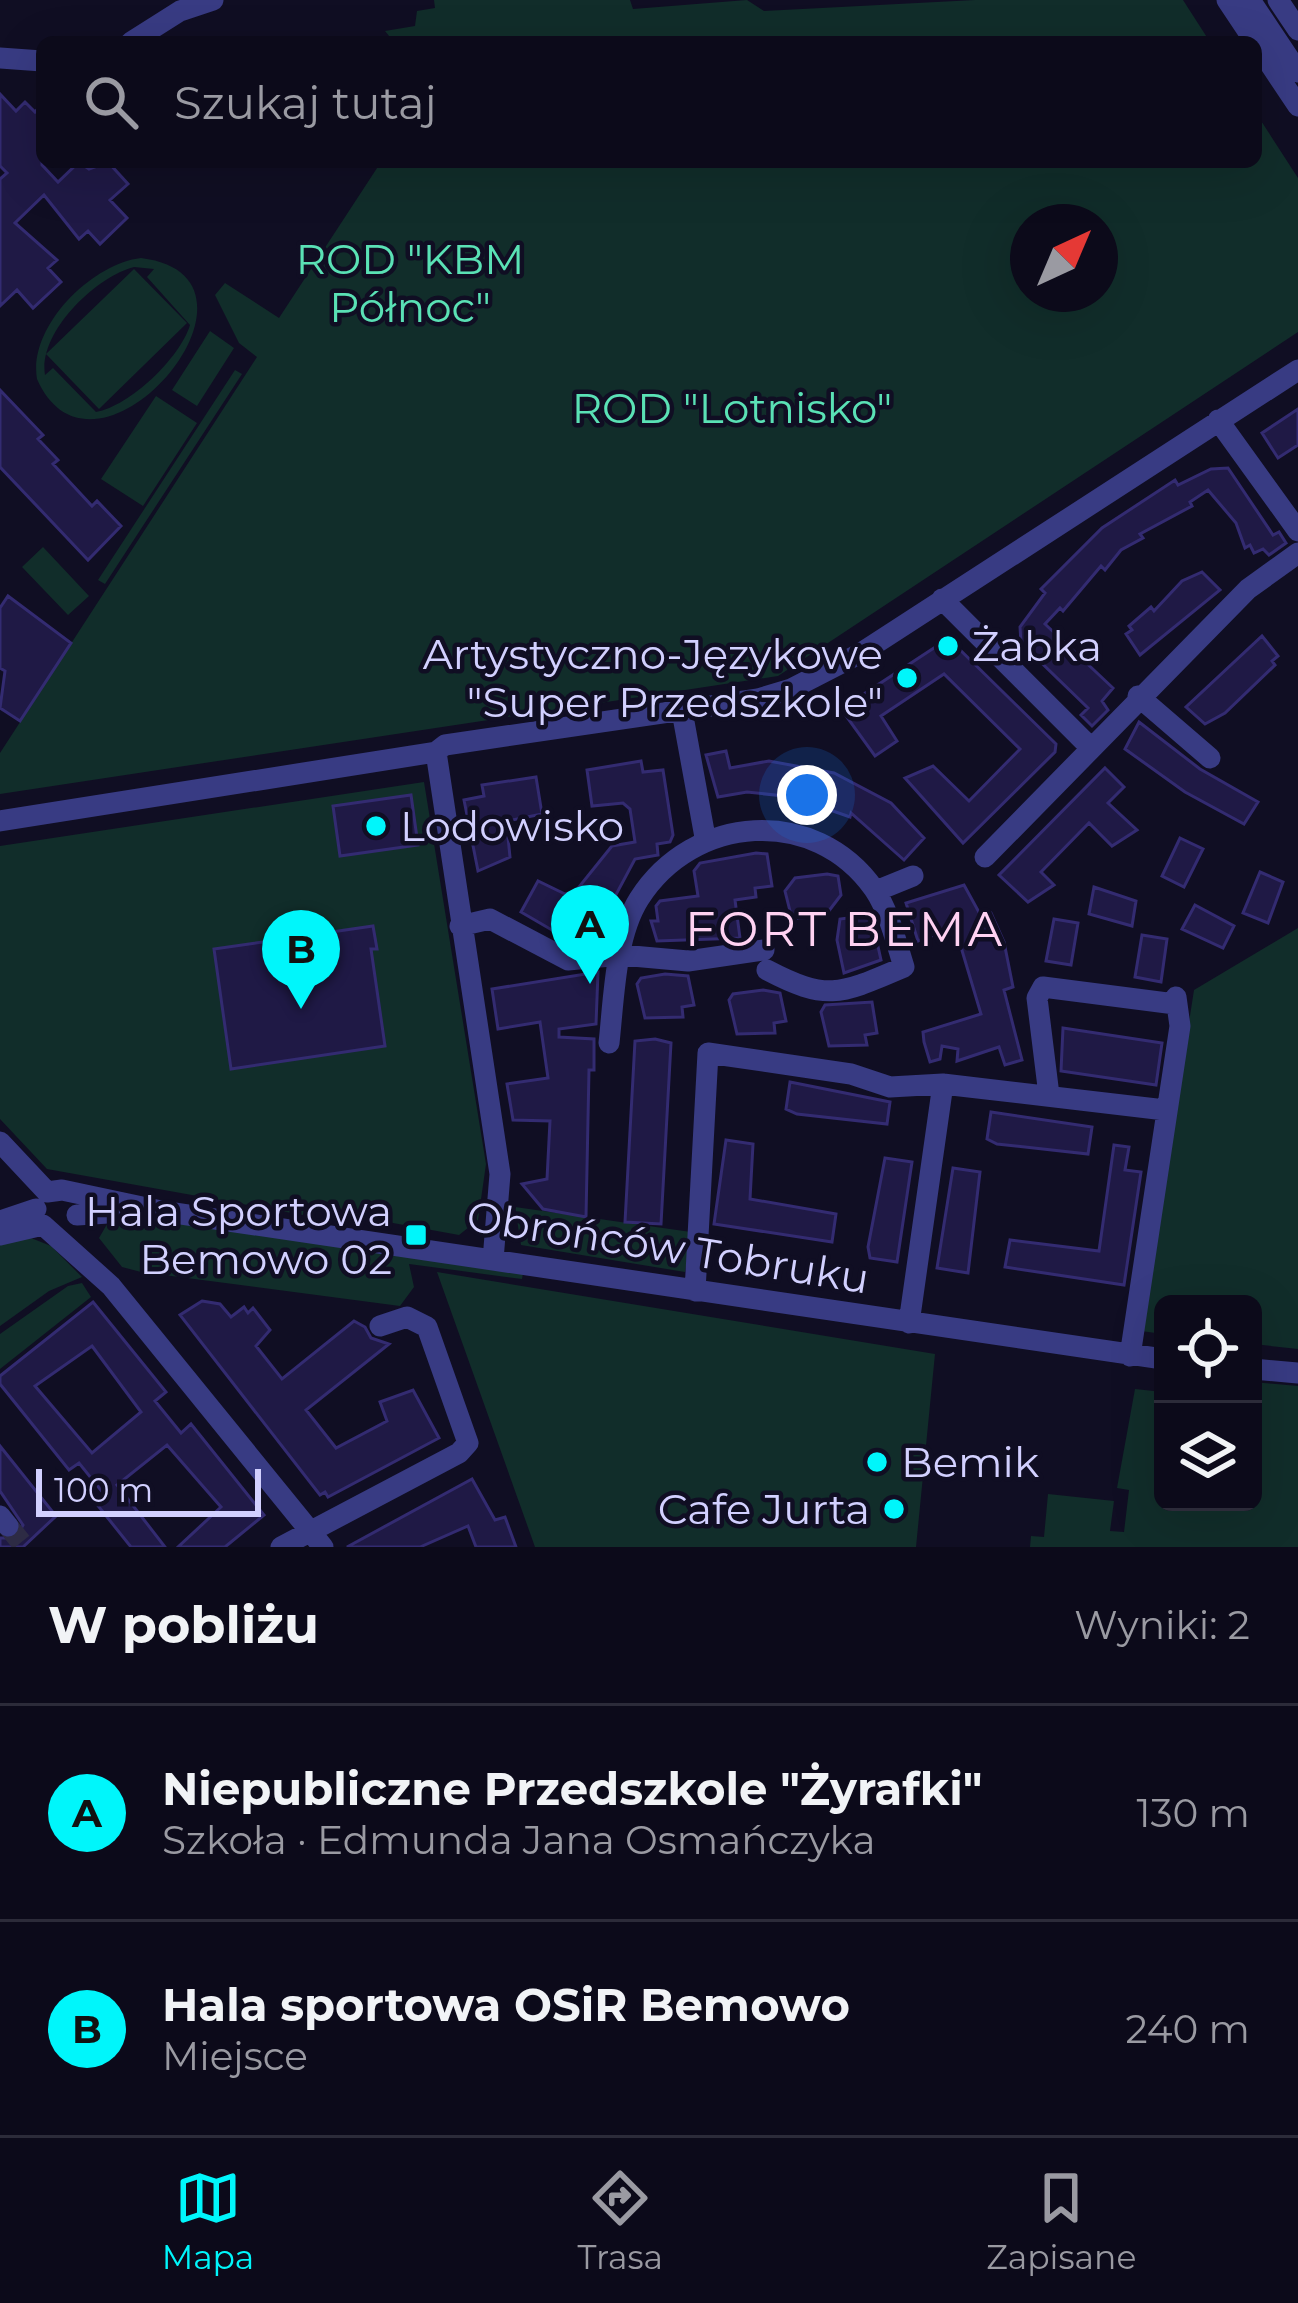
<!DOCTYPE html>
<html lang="pl">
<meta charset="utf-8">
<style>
:root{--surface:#0c0a1a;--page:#151323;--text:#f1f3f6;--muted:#9a9aa2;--line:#2c2b39;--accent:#00f6fb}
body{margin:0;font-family:Montserrat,sans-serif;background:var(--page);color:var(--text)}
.controls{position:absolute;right:36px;bottom:36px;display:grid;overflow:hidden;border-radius:18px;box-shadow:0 12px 48px #0002}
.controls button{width:108px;height:108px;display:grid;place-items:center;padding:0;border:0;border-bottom:3px solid var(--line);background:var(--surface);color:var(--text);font:60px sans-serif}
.compass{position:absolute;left:1010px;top:204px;width:108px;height:108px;border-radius:50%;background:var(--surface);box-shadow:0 12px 48px #0002;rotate:44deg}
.scale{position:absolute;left:36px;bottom:30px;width:225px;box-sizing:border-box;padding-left:12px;border:6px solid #d2d0ff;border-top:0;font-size:33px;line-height:42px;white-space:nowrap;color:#d2d0ff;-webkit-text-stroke:9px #100e23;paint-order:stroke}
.you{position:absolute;left:807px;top:795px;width:42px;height:42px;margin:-30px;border:9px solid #fff;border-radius:50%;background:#1a73e8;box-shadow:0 0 0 18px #1a73e833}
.badge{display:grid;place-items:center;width:78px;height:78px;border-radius:50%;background:var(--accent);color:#111;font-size:39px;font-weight:700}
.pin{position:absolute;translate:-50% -99px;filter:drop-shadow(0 3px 6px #0008)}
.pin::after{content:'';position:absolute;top:63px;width:42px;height:36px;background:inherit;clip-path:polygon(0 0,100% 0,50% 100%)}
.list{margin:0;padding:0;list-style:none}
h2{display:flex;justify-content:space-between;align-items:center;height:156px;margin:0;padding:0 48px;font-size:51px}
h2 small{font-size:39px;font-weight:400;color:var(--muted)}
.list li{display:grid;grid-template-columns:78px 1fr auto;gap:36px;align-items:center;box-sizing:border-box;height:216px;padding:0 48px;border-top:3px solid var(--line)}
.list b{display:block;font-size:45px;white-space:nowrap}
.list p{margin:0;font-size:39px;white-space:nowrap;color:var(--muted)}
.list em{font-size:39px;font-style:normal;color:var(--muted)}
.icon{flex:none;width:66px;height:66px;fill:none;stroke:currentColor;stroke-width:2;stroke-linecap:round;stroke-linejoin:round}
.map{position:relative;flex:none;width:1298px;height:1547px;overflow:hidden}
.search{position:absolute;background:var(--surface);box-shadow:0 12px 48px #0002;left:36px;right:36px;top:36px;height:132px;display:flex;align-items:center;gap:30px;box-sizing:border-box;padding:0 42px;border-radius:18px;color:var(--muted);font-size:45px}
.sheet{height:588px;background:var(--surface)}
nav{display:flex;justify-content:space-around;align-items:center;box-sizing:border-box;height:168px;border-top:3px solid var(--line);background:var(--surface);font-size:33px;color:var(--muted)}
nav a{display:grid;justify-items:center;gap:6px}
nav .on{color:var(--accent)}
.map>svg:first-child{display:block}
.green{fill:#112d2a;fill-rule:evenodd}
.building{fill:#1f1945;stroke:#332b71;stroke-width:3;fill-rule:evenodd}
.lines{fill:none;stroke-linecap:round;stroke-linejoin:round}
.minor-tunnel{stroke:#2d2b44;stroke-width:21;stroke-dasharray:21 10;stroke-linecap:butt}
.minor{stroke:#383b83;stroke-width:21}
.poi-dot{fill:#00f6fb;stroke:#100e23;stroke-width:4.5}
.labels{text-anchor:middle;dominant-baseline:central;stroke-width:9;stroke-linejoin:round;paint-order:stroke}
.park-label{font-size:42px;fill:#5ae1b5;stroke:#100e23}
.poi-label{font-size:42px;fill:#d2d0ff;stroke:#100e23;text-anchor:start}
.street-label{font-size:42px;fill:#d2d0ff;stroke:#100e23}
.quarter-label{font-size:48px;letter-spacing:3px;fill:#ffd2f2;stroke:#100e23}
</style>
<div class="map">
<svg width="1298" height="1547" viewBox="0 0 1298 1547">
<rect width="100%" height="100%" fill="#100e23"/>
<path class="green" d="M434,0h196l3,9 114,-9 17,11 211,-11h208l27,42h-816l-9,-11 30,-5 2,-15 18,-3z
M1256,113l42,65v154l-520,344 -778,118v-41l257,-396 -18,-14 -24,-48 10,-12 54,35 102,-156h875zM1100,222v72h-72v-72z
M141,258c152,19 -46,253 -104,121 -9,-52 54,-115 104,-121zM134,267l20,2 -7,8 43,48c-10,33 -60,81 -94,87l-43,-44 -8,7c-7,-42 50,-98 89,-108z
M134,269l53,54 -88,86 -53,-55z
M210,331l24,17 -37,58 -25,-16z
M235,370l7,4 -137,210 -7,-4z
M156,396l41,27 -54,83 -42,-27z
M43,547l46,49 -21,19 -46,-48z
M424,782l62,382 -8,56 -19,15 -88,-16 1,-5 -65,-9 -4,10 -256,-46 -47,-50v-273z
M1298,928v421l-45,-5v-40h-90v30l-22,-3 53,-341z
M515,1207l176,25 -6,40 -164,-27z
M110,1219l67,4 346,50 -1,6 -113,-15 5,23 -14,19 -259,-34 -19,-5 -23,-29z
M31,1238l20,8 31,31 -33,14 -49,35v-85z
M437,1272l498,82 -19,193h-381z
M82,1283l9,14 -91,72v-35l68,-48z
M1253,1382l45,4v161h-268l1,-11 13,1 4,-43 66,7 -4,30 14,1 5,-42 -12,-2 18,-99 28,3v110h90z"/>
<path class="building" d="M0,94l16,17 9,-9 10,10 7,-8v61l16,17 21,-20 10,7 19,-7 20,22 -18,16 17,18 -27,26 -12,-13 -9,8 -35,-44 -29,28 42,37 -9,8 13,14 -28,26 -16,-18 -17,16v-127l7,-6 -7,-7z
M0,390l43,45 -5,4 20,21 -5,4 39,42 5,-5 24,25 -33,34 -88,-93z
M1298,409v36l-20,13 -16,-25z
M1228,468l45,67 6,-3 7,11 -17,12 -6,-6 -9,4 -4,-8 -5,3 -9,-25 -28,-33 -18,12 2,4 -52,28 3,4 -22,12 -16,20 -4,-4 -38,45 -3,-3 -15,16 68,64 -11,13 6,9 -16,16 -11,-11 7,-7 -67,-65 -1,-16 25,-34 -4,-4 61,-61 73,-48 3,5 33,-16z
M1202,572l18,18 -80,65 -14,-21 6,-4 -3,-4 22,-19 3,4 28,-30z
M8,596l63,47 -51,78 -20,-13 5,-37 -5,-3v-60z
M1262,636l16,20 -6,5 3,4 -50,48 -20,11 -19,-17z
M943,642h9l104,102 -1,8 -92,91 -58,-65 28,-12 36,35 51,-52 -76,-75 -63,42 16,25 -22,15 -34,-47z
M1139,722l61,47 58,33 -14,22 -59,-32 -60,-43z
M726,751l4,17 39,-7 65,12 57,30 33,35 -20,22 -53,-47 -1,4 -57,-20 -46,-5 -29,5 -12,-42z
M641,761l2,11 20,-2 10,65 -3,7 -13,2 1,11 -23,4 -39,73 -10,-6 -10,18 -55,-32 17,-31 27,13 10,-2 37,-46 23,-4 -5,-33 -7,-6 -31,3 -5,-36z
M1105,768l19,19 -16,16 29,27 -25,16 -23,-23 -48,49 13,13 -26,17 -29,-27z
M536,777l6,37 -30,6 -5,7 3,30 -32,14 -14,-71 20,-4 -2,-11z
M411,795l7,50 -78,11 -7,-50z
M1180,838l23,11 -19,38 -22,-11z
M756,853l11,1 5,32 -17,2 1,9 -21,3 5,38 -83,3 -6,-20h7l-2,-15 4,-5 38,-5 -4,-25 6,-8z
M1260,872l23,10 -15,41 -25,-10z
M827,874l11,2 3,19 -16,21 -33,3 -7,-28 10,-13z
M964,885l17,31 10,-3 13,29 9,45 -9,3 18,70 -17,5 -6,-18 -42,14 1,-12 -16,-3 -2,13 -10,3 -6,-20 -1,-10 58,-18 -26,-87 -37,14 -12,-38z
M1094,887l42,14 -4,25 -43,-12z
M1195,905l39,21 -11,22 -41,-19z
M871,915l10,45 -37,13 -7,-33 3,-21z
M1054,919l24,4 -7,42 -25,-4z
M373,926l4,23h-6l14,97 -154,23 -17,-120z
M1142,935l25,4 -6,43 -26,-5z
M598,972l-2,52 -37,5v8l35,2v31h-5l-3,147 -43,-8 -21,-25 25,-5 3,-58 -37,-1 -6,-36 41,-6 -8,-56 -42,7 -6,-40z
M665,974l23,2 6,29 -12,2 1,10 -38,1 -8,-34 4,-6z
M763,990l17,3 6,28 -12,2 1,10 -38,1 -8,-34 4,-6z
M872,1002l5,31 -12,2 2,10 -38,1 -8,-34 4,-7z
M1063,1028l99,15 -6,42 -95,-14z
M655,1039l16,4 -10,181 -36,-2 10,-181z
M790,1082l100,20 -3,22 -90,-10 -11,-5z
M991,1112l101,15 -4,27 -91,-10 -10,-5z
M726,1140l27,4 -3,55 86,15 -4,28 -118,-18z
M1114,1145l15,2 -4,23 16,2 -17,113 -119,-18 5,-27 89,11z
M885,1158l27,4 -15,100 -27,-4 -2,-11z
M953,1168l27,4 -12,101 -31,-5z
M202,1301l18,3 11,13 13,-10 4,6 5,-5 17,22 -14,16 26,33 72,-58 11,6 6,11 18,6 -83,66 30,38 51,-27 -7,-19 33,-12 26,48 -111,59 -3,-5 -5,3 -140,-180z
M93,1302l73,90 -11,9 26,32 10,-9 73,91 -39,32h-47l43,-40 -54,-62 -50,40 48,62h-34l-36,-45 9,-8 -25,-31 -10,7 -69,-86v-8zM92,1346l49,66 -49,41 -57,-67z
M0,1446l56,70 -33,31h-23v-9h16l7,-13 -23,-34z
M472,1479l23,41 10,-3 11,30h-40l-8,-21 -48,21h-73z"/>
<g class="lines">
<path class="minor-tunnel" d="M8,1526l17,21"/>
<path class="minor" d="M1227,0l28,42
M1250,0l48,72
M1278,0l20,30
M131,42l49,-31 33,-11
M1256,43l42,63
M0,58l42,3
M1218,420l80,111
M942,599l147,147
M1138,696l72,62
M682,711l23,126
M436,752l64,422 -7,86
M0,821l436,-69 9,-7 313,-46 33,-10 70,-36 437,-283
M985,857l263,-268 50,-36
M876,891l37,-15
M460,926l30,-7 78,41 53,-5 67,6 76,-11
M609,1043c5,-45 6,-106 30,-144 54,-85 176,-94 235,-10 15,22 22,53 30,78 -63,27 -76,35 -137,3
M1049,1095l-12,-97 6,-11 132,17
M0,1142l47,50
M47,1192l15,-2 99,21 1002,148
M77,1215l47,-3
M0,1221l36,-12
M0,1235l43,-10 68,61 212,261
M695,1291l13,-238 143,21 39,13 53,-3 222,26
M909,1323l34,-239
M1130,1356l50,-330 -4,-29
M1253,1369l45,4
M0,1516l8,10
M281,1547l178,-94 9,-10 -41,-116 -20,-10 -27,9"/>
</g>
<g class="poi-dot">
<circle cx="948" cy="646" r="12"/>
<circle cx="907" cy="678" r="12"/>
<circle cx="376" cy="826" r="12"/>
<rect x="404" y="1223" width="24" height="24" rx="6"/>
<circle cx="877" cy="1462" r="12"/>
<circle cx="894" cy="1509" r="12"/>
</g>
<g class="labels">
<g class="park-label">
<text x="410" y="259">ROD "KBM<tspan x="410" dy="48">Północ"</tspan></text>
<text x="732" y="408">ROD "Lotnisko"</text>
</g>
<g class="poi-label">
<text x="972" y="646">Żabka</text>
<text x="883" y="654" text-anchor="end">Artystyczno-Językowe<tspan x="883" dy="48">"Super Przedszkole"</tspan></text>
<text x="400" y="826">Lodowisko</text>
<text x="392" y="1211" text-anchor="end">Hala Sportowa<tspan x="392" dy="48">Bemowo 02</tspan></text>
<text x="901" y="1462">Bemik</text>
<text x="870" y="1509" text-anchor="end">Cafe Jurta</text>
</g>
<g class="street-label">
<text transform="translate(668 1247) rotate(9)">Obrońców Tobruku</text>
</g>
<g class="quarter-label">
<text x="845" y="929">FORT BEMA</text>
</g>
</g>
</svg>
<div class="controls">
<button><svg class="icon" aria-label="locate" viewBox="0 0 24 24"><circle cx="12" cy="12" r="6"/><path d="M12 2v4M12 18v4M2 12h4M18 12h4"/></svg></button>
<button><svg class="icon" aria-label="layers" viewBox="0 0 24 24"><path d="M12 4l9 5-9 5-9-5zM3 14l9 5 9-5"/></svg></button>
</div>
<svg class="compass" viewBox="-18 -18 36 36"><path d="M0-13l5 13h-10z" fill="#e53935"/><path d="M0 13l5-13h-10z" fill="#9a9aa2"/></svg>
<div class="scale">100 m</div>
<div class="you"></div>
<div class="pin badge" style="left:590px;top:984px">A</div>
<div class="pin badge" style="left:301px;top:1009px">B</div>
<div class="search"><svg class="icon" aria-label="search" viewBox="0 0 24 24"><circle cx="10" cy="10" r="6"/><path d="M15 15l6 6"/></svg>Szukaj tutaj</div>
</div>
<section class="sheet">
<h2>W pobliżu<small>Wyniki: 2</small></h2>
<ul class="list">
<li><span class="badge">A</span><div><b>Niepubliczne Przedszkole &quot;Żyrafki&quot;</b><p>Szkoła · Edmunda Jana Osmańczyka</p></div><em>130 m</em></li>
<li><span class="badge">B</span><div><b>Hala sportowa OSiR Bemowo</b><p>Miejsce</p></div><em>240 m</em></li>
</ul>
</section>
<nav>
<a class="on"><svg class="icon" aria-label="map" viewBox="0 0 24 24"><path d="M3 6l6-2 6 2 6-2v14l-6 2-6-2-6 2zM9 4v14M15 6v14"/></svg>Mapa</a>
<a><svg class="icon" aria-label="directions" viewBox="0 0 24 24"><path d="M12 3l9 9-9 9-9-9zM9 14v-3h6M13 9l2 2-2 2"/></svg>Trasa</a>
<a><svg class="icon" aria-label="saved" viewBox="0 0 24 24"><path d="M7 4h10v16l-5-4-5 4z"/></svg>Zapisane</a>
</nav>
